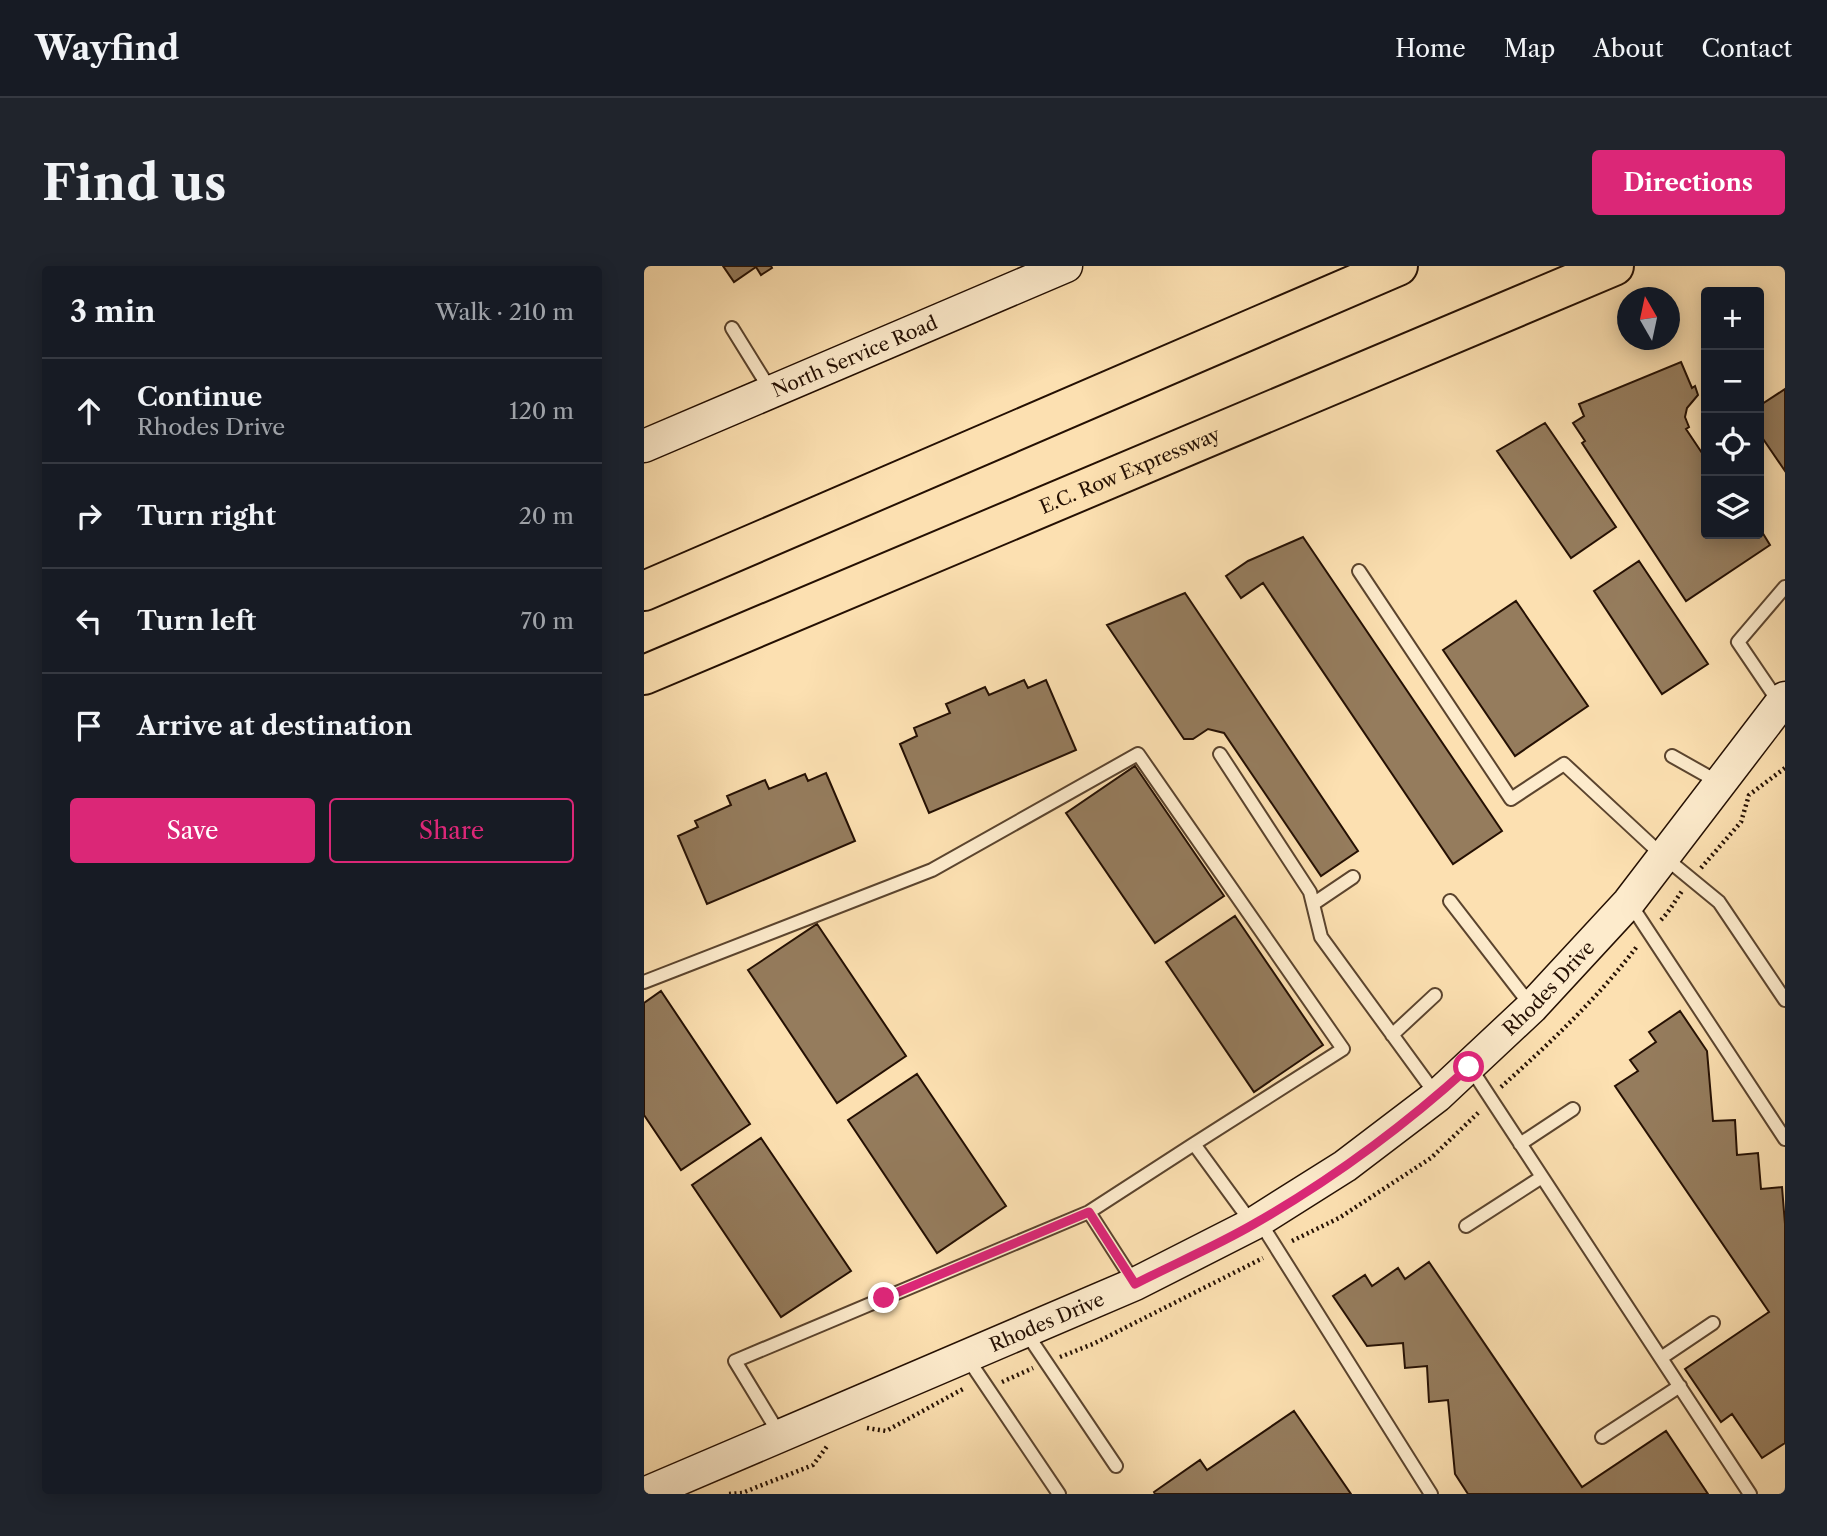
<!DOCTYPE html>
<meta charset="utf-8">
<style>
:root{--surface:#171b24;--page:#20242c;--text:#f1f3f6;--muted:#9ea1a6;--line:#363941;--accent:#db2777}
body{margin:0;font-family:"Libre Caslon Text",serif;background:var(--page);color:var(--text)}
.controls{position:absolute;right:21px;top:21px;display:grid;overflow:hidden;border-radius:7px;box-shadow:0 4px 18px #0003}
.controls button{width:63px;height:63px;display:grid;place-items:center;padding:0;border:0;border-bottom:2px solid var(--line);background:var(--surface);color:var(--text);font:35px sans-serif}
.compass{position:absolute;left:973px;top:21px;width:63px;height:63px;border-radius:50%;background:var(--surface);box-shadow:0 4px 18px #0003;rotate:351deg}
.stop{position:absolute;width:21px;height:21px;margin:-16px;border:5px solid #db2777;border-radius:50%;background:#fff}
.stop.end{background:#db2777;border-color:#fff;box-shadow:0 2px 7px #0008}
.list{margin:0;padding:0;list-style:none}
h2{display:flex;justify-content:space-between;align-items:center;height:91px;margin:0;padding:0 28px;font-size:30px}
h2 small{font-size:23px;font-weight:400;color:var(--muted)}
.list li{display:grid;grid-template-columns:46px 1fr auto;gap:21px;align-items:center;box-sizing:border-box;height:105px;padding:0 28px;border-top:2px solid var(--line)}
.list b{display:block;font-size:26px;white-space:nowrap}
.list p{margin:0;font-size:23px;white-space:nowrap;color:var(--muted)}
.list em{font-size:23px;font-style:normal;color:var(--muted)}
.actions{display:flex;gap:14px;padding:21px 28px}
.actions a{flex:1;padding:16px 0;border:2px solid var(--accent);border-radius:7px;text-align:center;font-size:24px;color:var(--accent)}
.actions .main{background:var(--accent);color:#fff}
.icon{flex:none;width:38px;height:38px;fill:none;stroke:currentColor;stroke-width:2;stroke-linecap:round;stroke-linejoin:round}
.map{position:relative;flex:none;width:1141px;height:1228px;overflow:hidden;border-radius:7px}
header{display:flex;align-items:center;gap:42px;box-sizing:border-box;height:98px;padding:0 35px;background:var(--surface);border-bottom:2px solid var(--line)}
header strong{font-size:33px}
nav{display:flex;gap:38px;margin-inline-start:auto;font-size:24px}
.intro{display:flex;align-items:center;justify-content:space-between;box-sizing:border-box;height:168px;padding:0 42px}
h1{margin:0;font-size:49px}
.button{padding:18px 32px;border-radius:7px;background:var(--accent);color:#fff;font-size:24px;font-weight:700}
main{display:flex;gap:42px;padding:0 42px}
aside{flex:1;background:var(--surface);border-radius:7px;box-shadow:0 4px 18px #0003}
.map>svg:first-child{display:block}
.building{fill:#957c5d;stroke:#251003;stroke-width:2}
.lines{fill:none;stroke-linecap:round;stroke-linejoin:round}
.lane-casing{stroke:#5b442e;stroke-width:16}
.secondary-casing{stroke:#251003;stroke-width:35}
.highway-casing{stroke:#251003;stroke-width:42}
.path{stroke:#251003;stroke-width:4.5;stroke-dasharray:2 3.5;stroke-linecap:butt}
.lane{stroke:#fdebcc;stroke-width:12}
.secondary{stroke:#fdebcc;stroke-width:32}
.highway{stroke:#fce0b1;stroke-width:38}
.route{stroke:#db2777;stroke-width:9}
.labels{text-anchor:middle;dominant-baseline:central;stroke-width:7;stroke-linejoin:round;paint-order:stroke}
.street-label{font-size:19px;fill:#251003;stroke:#fdebcc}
</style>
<header>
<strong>Wayfind</strong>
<nav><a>Home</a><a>Map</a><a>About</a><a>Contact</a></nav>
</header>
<div class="intro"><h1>Find us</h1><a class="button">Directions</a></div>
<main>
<aside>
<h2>3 min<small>Walk · 210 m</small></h2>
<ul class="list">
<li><svg class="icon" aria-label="ahead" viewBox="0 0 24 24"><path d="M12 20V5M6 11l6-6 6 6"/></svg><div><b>Continue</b><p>Rhodes Drive</p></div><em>120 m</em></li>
<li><svg class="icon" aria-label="right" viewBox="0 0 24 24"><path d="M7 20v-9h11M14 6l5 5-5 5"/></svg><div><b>Turn right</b></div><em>20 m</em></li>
<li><svg class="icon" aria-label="left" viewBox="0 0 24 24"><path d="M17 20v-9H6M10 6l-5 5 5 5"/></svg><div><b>Turn left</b></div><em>70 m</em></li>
<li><svg class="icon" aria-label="arrive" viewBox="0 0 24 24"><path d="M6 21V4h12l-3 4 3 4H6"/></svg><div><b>Arrive at destination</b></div></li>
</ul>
<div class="actions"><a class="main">Save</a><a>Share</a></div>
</aside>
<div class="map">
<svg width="1141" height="1228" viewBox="0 0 1141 1228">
<rect width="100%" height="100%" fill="#fce0b1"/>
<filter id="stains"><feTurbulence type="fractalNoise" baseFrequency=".00286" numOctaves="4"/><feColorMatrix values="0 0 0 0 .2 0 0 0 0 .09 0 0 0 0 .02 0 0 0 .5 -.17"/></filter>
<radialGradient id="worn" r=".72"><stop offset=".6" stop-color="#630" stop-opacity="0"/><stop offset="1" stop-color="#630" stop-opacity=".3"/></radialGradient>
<path class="building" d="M79,0h48l1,2 -11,7 -5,-8 -22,15z
M1037,96l11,26 3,-2 3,9 -11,13 -2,9 4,10 -3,2 20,30v75h53v-7l11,18 -84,56 -104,-158 3,-2 -12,-18 11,-7 -5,-12z
M1141,123v82l-26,-38v-27z
M901,157l71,104 -45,31 -74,-107z
M659,271l199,294 -49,33 -190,-281 -22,15 -15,-22 22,-15z
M995,295l69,103 -46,30 -68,-103z
M541,327l173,258 -37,25 -97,-143 -16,-4 -15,10h-9l-77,-114z
M872,335l72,105 -73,50 -72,-106z
M380,414l4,8 18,-8 30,70 -147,63 -29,-69 17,-8 -3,-8 36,-15 -4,-9 39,-17 4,8z
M491,500l89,130 -69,47 -89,-130z
M182,507l29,68 -148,63 -29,-68 20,-9 -3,-6 36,-16 -4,-9 38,-16 4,9 36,-15 3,7z
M591,650l88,129 -69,47 -88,-130z
M173,658l89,132 -69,47 -89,-133z
M17,725l89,133 -69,46 -37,-55v-112z
M1036,745l27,40 6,70 22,-1 2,35 21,-2 3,36 21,-2 3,37v219l-23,15 -30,-44 -11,8 -36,-53 84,-57 -154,-226 23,-15 -8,-11 26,-18 -7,-10z
M273,808l89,132 -69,47 -89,-133z
M117,872l90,133 -70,46 -89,-132z
M785,996l153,225 84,-56 42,63h-240l-13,-20 -7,-74 -19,2 -2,-36 -22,2 -2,-25 -36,3 -34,-50 32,-21 7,11 26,-18 7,11z
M650,1145l57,83h-196l-1,-2 46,-32 7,10z"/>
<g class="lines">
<defs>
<path id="lane" d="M88,62l39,63
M715,305l152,228 53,-35 99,92 56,46 66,98
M1136,438l-42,-62 47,-55
M576,488l90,138 11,45 116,159
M1028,490l48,27
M806,635l82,106
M985,636l156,237
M669,638l40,-27
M0,716l288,-112 206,-116 205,295 -149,95
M748,769l43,-40
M826,801l280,427
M876,878l53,-35
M445,946l45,70
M616,956l171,272
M822,960l76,-49
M381,1065l91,135
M322,1090l93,138
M1017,1092l52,-35
M136,1169l-45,-74 354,-149 105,-68 57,78
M958,1171l78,-51"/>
<g id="secondary">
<path id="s1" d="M0,180l422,-180"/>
<path id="s2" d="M0,1228l491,-210 118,-60 92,-58 92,-70 95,-89 97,-105 156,-204"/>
</g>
<g id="highway">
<path d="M0,325l754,-325"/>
<path id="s3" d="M0,409l970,-409"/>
</g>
</defs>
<use href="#lane" class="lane-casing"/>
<use href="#secondary" class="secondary-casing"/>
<use href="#highway" class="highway-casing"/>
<path class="path" d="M1057,602l40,-46 8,-27 36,-27
M1017,654c8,-8 14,-19 21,-29
M857,821c49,-44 98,-90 137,-142
M648,975l47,-23 92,-60 48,-46
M416,1091l33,-13 170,-86
M358,1116l31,-14
M223,1162l19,3 77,-42
M85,1228l13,-1 71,-28 15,-20"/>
<use href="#lane" class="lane"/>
<use href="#secondary" class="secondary"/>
<use href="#highway" class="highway"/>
</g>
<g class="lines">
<path class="route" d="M240,1032l205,-86 46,72c39,-20 81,-38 119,-60 77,-44 150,-98 215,-157"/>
</g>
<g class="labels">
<g class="street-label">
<text stroke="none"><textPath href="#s1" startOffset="229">North Service Road</textPath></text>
<text stroke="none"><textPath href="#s3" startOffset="527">E.C. Row Expressway</textPath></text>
<text stroke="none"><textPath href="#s2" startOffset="1046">Rhodes Drive</textPath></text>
<text stroke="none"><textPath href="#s2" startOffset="438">Rhodes Drive</textPath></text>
</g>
</g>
<rect width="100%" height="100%" filter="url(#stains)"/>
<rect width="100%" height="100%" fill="url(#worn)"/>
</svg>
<div class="controls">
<button>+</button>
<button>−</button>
<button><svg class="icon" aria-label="locate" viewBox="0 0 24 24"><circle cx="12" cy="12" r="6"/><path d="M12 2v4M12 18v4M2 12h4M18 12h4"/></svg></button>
<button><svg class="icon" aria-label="layers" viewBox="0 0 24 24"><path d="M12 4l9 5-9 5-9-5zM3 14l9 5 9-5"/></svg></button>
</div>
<svg class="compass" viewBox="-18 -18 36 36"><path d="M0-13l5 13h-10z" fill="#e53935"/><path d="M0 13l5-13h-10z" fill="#9ea1a6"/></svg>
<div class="stop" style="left:825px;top:801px"></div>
<div class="stop end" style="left:240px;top:1032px"></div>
</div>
</main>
